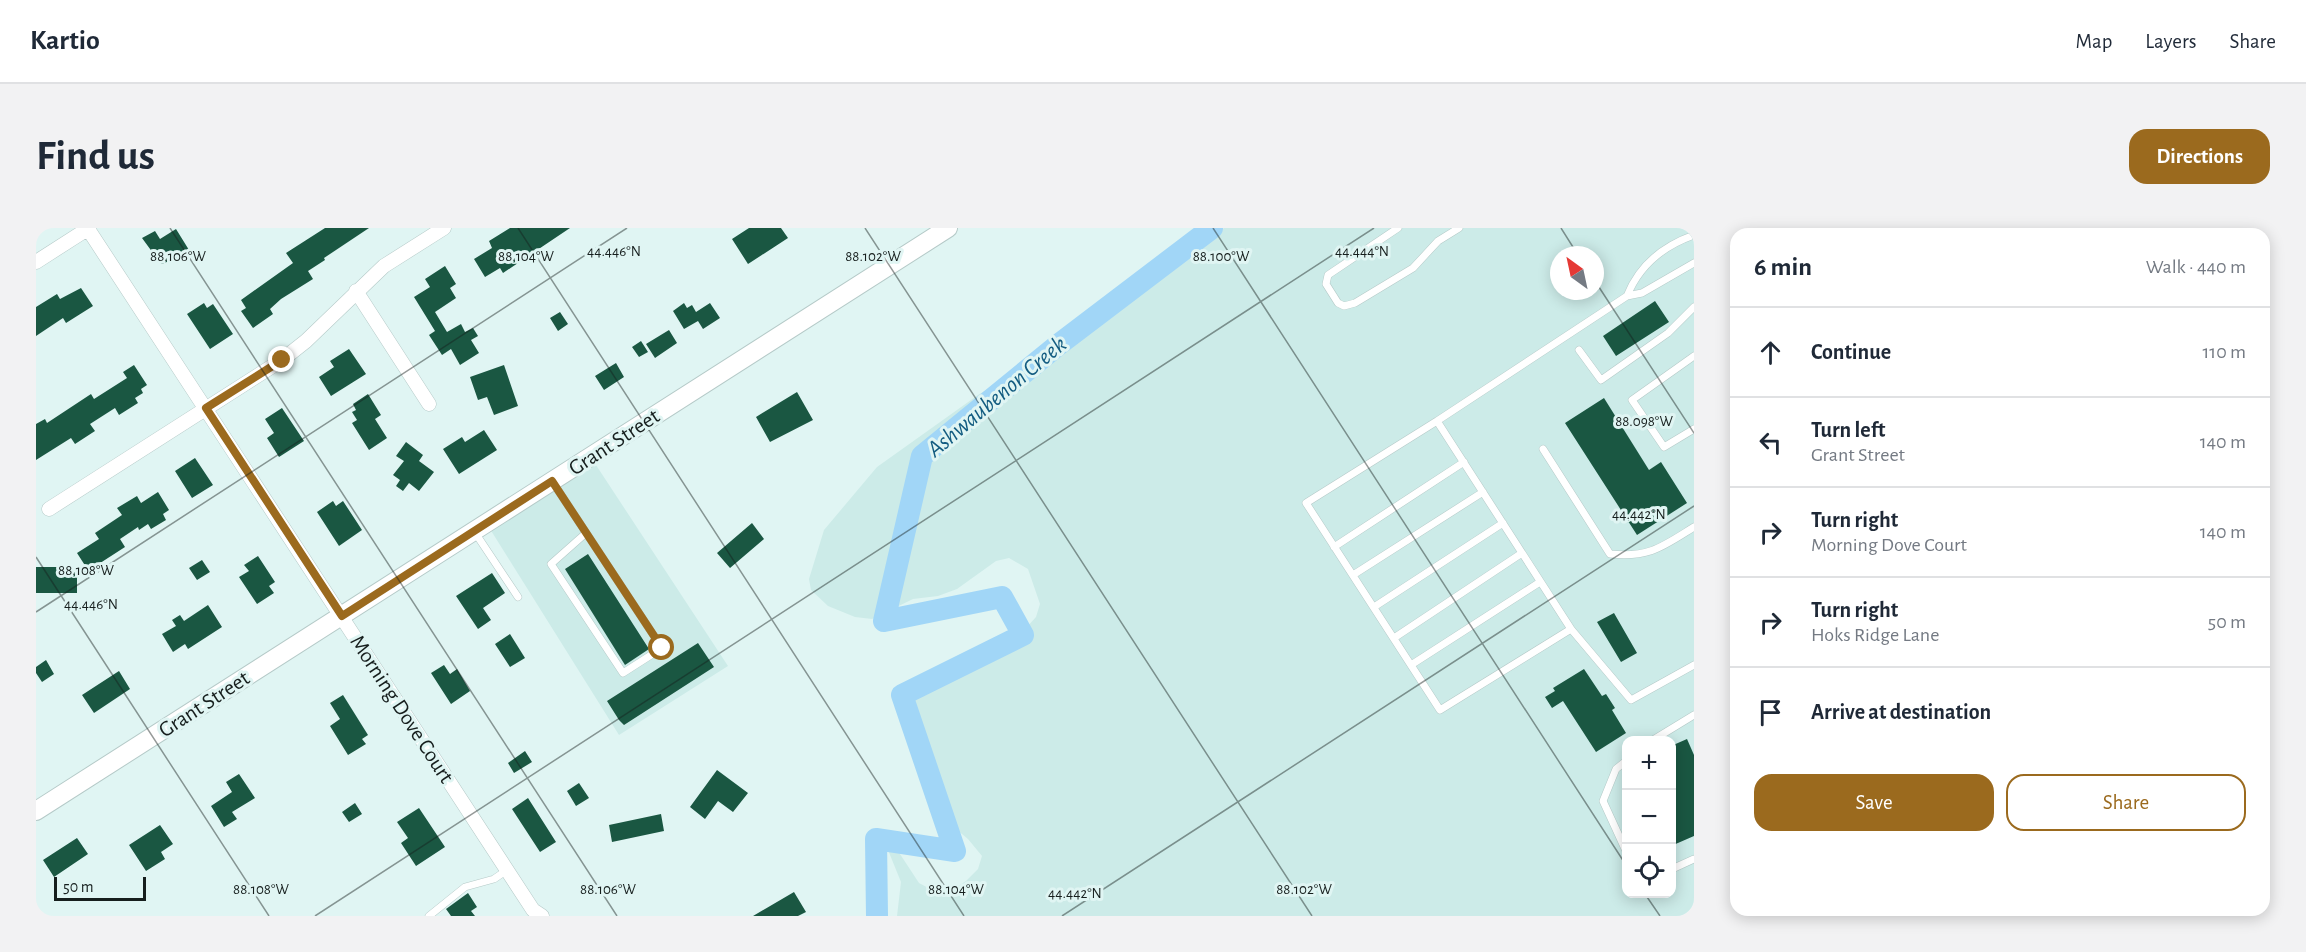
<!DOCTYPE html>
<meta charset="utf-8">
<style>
:root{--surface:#fff;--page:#f2f2f3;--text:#1f2937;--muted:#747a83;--line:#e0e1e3;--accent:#9b6a1e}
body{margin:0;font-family:"Alegreya Sans",sans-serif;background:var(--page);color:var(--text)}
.controls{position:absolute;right:18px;bottom:18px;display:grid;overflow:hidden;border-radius:12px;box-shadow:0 3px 15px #0003}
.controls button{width:54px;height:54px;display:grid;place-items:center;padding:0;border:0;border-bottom:2px solid var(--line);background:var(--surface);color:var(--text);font:30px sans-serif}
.compass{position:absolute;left:1514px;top:18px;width:54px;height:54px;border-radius:50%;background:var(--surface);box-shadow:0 3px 15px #0003;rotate:327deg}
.scale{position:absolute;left:18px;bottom:15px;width:92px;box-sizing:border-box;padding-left:6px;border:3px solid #161e1d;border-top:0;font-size:16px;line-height:21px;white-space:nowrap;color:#161e1d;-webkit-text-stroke:4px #e0f5f3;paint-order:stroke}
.stop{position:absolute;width:18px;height:18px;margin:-14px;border:4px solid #9b6a1e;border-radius:50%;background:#fff}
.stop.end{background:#9b6a1e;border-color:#fff;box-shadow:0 2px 6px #0008}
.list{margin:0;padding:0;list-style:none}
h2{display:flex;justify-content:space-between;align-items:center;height:78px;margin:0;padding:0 24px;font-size:26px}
h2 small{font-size:20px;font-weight:400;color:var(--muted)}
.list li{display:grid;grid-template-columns:39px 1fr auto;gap:18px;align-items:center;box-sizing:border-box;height:90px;padding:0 24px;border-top:2px solid var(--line)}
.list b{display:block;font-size:22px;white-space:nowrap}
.list p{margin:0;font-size:20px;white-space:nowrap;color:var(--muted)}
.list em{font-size:20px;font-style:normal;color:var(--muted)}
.actions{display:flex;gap:12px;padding:18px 24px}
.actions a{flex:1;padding:14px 0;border:2px solid var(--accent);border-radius:18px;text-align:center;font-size:21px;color:var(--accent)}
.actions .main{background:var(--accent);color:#fff}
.icon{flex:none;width:33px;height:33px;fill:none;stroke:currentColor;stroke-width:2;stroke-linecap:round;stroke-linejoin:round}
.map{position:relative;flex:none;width:1658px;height:688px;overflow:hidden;border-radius:18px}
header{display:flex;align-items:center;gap:36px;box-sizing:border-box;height:84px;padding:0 30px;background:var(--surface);border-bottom:2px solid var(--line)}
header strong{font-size:28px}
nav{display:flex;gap:33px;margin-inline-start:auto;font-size:21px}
.intro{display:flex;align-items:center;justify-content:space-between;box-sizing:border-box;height:144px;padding:0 36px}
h1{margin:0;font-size:42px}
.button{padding:15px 27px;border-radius:18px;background:var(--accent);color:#fff;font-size:21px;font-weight:700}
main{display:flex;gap:36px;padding:0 36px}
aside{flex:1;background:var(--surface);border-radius:18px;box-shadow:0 3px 15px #0003}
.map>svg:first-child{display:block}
.built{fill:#ccebe8;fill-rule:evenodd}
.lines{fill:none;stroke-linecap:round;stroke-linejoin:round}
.river{stroke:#a1d6f7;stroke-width:22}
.building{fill:#1a5742}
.service-casing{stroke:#b5cac8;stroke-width:8}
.minor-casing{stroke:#b5cac8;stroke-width:15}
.tertiary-casing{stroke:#b5cac8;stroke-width:20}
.service{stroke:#fff;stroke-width:7}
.minor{stroke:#fff;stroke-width:14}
.tertiary{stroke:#fff;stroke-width:18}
.route{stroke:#9b6a1e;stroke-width:8}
.ticks{fill:none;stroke:#161e1d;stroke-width:1.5;stroke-opacity:0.45}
.labels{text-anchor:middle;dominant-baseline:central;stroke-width:6;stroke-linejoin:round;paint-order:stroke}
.street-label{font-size:22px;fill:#161e1d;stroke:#e0f5f3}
.water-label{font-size:24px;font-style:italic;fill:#135c81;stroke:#e0f5f3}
.ticks-label{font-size:15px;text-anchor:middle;fill:#161e1d;stroke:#e0f5f3;stroke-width:6;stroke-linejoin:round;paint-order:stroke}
</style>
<header>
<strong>Kartio</strong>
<nav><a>Map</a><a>Layers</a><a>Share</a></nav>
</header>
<div class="intro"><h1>Find us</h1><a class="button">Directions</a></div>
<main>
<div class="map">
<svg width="1658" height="688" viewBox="0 0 1658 688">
<rect width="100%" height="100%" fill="#e0f5f3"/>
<path class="built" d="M1188,0h470v688h-797l4,-34 -13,-32 3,-2 7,3 21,32 15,8 18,-1 14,-9 12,-12 4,-13 -14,-17 -12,-10 -9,-14 -39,-113v-5l4,-7 36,-13 44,-22 34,-27 10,-11 4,-13 -12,-35 -19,-11 -13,3 -39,28 -19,7 -25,3 -41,20 -17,-2 -27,-11 -17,-16 -2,-11 15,-49 53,-63 101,-72 149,-93zM1523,27h36v36h-36zM1590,512h46v154h-46z
M558,234l134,204 -109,69 -129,-206z"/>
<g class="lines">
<path class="river" d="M841,688l-1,-77 79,12 -53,-156 121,-60 -21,-38 -118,24 38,-165 136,-111 154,-117"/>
</g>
<path class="building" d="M289,0h44l-45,30 1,2 -17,11 5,8 -32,20 -11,10 3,5 -20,14 -12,-17 5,-3 -5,-8 52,-37 -7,-10z
M474,0h60l-67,45 -3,-5 -15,9 -11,-18 18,-11 -3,-7z
M713,0h32l7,10 -40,26 -16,-25z
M140,1l13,21 -18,11 -10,3 -19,-26 13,-7 5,8z
M409,38l11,18 -6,4 6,10 -21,14 12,20 14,-8 4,8 8,-4 5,8 -7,4 8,13 -19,12 -9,-16 -9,6 -13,-20 6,-4 -21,-34 16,-10 -5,-8z
M45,60l12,18 -27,17 -3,-5 -27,18v-29l21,-13 3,5z
M1619,73l14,21 -53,34 -13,-20z
M168,75l3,5 6,-4 20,30 -23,15 -23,-35z
M648,75l3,5 5,-3 4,7 14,-9 10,15 -17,11 -5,-8 -14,8 -11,-18z
M524,84l8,12 -10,7 -8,-13z
M633,102l8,13 -22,15 -9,-14z
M605,113l7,11 -9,5 -7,-10z
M313,121l17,25 -35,22 -12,-19 15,-10 -4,-6z
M580,135l8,14 -20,13 -9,-14z
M98,137l13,20 -6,4 2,4 -8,5 3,5 -19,12 -4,-7 -25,16 5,7 -20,13 -4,-6 -35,22v-36l9,-5 2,4 44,-29 3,5 33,-21 -4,-6z
M468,137l14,41 -24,9 -7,-18 -9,3 -8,-23z
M761,164l16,28 -43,22 -14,-25z
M332,166l13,21 -6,4 12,19 -18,12 -17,-27 5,-3 -5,-8 4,-2 -3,-6z
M1568,170l45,72 12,-8 26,41 -50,32 -72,-112z
M246,180l22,33 -25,16 -12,-19 7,-5 -9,-14z
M448,202l13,20 -38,24 -16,-25 19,-12 3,5z
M370,214l17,13 -4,6 15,11 -15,19 -10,-8 -6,8 -7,-5 4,-6 -7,-5 11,-14 -8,-5z
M159,230l18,27 -21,13 -17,-27z
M122,264l11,18 -6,4 3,6 -15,9 -3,-5 -9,6 -1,-3 -18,12 5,8 -48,31v15h-41v-26h50l-9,-14 22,-14 -4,-6 27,-18 -5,-7 20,-12 4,7z
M297,273l3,5 7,-5 19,29 -23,16 -22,-34z
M716,295l12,16 -34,29 -13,-15z
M552,326l61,95 -24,16 -60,-96z
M222,328l17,26 -6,4 5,7 -17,11 -18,-27 10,-6 -5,-6z
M166,332l8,12 -13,8 -8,-12z
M456,345l13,20 -22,15 8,12 -13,9 -22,-33z
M172,377l14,22 -34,22 -3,-5 -12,8 -11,-18 14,-8 -4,-6 8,-5 4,6z
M1578,385l23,40 -16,9 -24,-40z
M474,406l15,24 -15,9 -15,-23z
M662,415l16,24 -90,58 -5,-5 -12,-19z
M10,432l8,14 -12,8 -6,-9v-6z
M408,437l6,9 7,-5 13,22 -19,13 -20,-31z
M1548,441l18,27 4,-2 9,14 -3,2 14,23 -30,19 -33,-51 -11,7 -7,-11 10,-6 -2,-3z
M83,443l11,18 -36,24 -12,-18z
M307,467l25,40 -6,4 4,5 -18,11 -18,-29 10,-7 -10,-16z
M1651,511l7,16v81l-23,10v-100z
M489,523l7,11 -18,11 -6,-10z
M681,542l31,23 -15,19 -15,-11 -13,18 -15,-12z
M203,546l16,24 -23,14 5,7 -13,8 -13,-21 21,-14 -6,-10z
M543,555l10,15 -13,8 -9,-15z
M492,570l28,44 -16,10 -28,-43z
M319,575l7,11 -13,8 -7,-10z
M383,580l26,39 -29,19 -15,-23 7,-5 -11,-16z
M625,586l3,17 -52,11 -3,-17z
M124,597l13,19 -12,8 4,7 -19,12 -17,-26z
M41,610l11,16 -34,23 -11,-17z
M758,664l12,20 -8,4h-45z
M432,665l9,14 -6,4 4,5h-24l-5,-7z"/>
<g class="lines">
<defs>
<path id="service" d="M1362,0l-70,47 -2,9 12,19 6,3 11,-3 58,-35 25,-27 21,-13
M1591,68c12,-30 36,-50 67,-61
M1543,122l22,30 67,-47 26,-26
M1658,128l-62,44 32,47 30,-18
M1401,193l134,208 -131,81 -134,-207 131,-82 190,-125 15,-3 52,-30
M1507,221l67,105c39,4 52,-7 84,-27
M516,253l110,167 -39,25 -72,-109 35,-31
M438,303l44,66
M1298,319l130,-85
M1317,347l130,-83
M1338,379l129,-84
M1535,401l60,71 63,-35
M1358,410l128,-85
M1375,437l129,-83
M1617,512l41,-25
M1590,533l-10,8 -13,32 23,50
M1636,641l22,-10
M393,688l36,-29 29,-8 13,-9"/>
<path id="minor" d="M52,1l445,681 9,6
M0,34l53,-34
M320,63l73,113
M13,281l233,-149 24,-19 78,-75 60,-38"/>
<path id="tertiary" d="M0,583l912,-583"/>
</defs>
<use href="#service" class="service-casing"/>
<use href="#minor" class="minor-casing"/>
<use href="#tertiary" class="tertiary-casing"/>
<use href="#service" class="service"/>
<use href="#minor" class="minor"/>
<use href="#tertiary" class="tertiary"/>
</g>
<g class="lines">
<path class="route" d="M246,132l-76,48 136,208 210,-135 110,167"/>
</g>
<path class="ticks" d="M134,0l447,688M482,0l446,688M829,0l447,688M1177,0l413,637M1525,0l17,27M1559,53l99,152M0,329l233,359M0,384l591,-384M1609,666l15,22M279,688l1059,-688M1026,688l632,-410"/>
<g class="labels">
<g class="street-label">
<text transform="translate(578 214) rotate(-33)">Grant Street</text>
<text transform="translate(168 476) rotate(-33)">Grant Street</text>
<text transform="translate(366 481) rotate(57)">Morning Dove Court</text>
</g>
<g class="water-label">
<text transform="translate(961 169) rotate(-40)">Ashwaubenon Creek</text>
</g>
</g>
<g class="ticks-label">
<text x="578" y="28">44.446°N</text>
<text x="1326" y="28">44.444°N</text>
<text x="142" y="33">88.106°W</text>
<text x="490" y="33">88.104°W</text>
<text x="837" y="33">88.102°W</text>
<text x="1185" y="33">88.100°W</text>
<text x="1608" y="198">88.098°W</text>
<text x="1603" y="291">44.442°N</text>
<text x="50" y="347">88.108°W</text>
<text x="55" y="381">44.446°N</text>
<text x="225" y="666">88.108°W</text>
<text x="572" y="666">88.106°W</text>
<text x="920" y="666">88.104°W</text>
<text x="1268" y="666">88.102°W</text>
<text x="1039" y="670">44.442°N</text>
</g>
</svg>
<div class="controls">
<button>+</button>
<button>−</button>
<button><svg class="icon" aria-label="locate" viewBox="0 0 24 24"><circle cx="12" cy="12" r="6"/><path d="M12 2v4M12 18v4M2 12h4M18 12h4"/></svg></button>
</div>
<svg class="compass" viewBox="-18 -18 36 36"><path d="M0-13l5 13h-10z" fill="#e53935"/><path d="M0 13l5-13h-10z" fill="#747a83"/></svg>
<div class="scale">50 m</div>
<div class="stop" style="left:626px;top:420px"></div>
<div class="stop end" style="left:246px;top:132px"></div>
</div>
<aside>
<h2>6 min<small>Walk · 440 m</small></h2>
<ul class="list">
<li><svg class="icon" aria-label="ahead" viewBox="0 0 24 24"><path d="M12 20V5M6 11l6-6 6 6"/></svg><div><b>Continue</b></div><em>110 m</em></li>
<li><svg class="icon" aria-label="left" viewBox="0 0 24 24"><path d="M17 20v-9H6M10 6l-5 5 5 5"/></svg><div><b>Turn left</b><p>Grant Street</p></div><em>140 m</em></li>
<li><svg class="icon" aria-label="right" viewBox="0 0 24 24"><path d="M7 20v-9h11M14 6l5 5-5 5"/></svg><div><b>Turn right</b><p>Morning Dove Court</p></div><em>140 m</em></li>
<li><svg class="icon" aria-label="right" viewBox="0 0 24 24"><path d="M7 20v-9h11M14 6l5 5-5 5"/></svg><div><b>Turn right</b><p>Hoks Ridge Lane</p></div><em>50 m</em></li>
<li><svg class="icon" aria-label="arrive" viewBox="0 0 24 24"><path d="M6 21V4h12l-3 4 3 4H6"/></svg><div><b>Arrive at destination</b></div></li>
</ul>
<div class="actions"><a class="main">Save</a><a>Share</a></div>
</aside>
</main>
